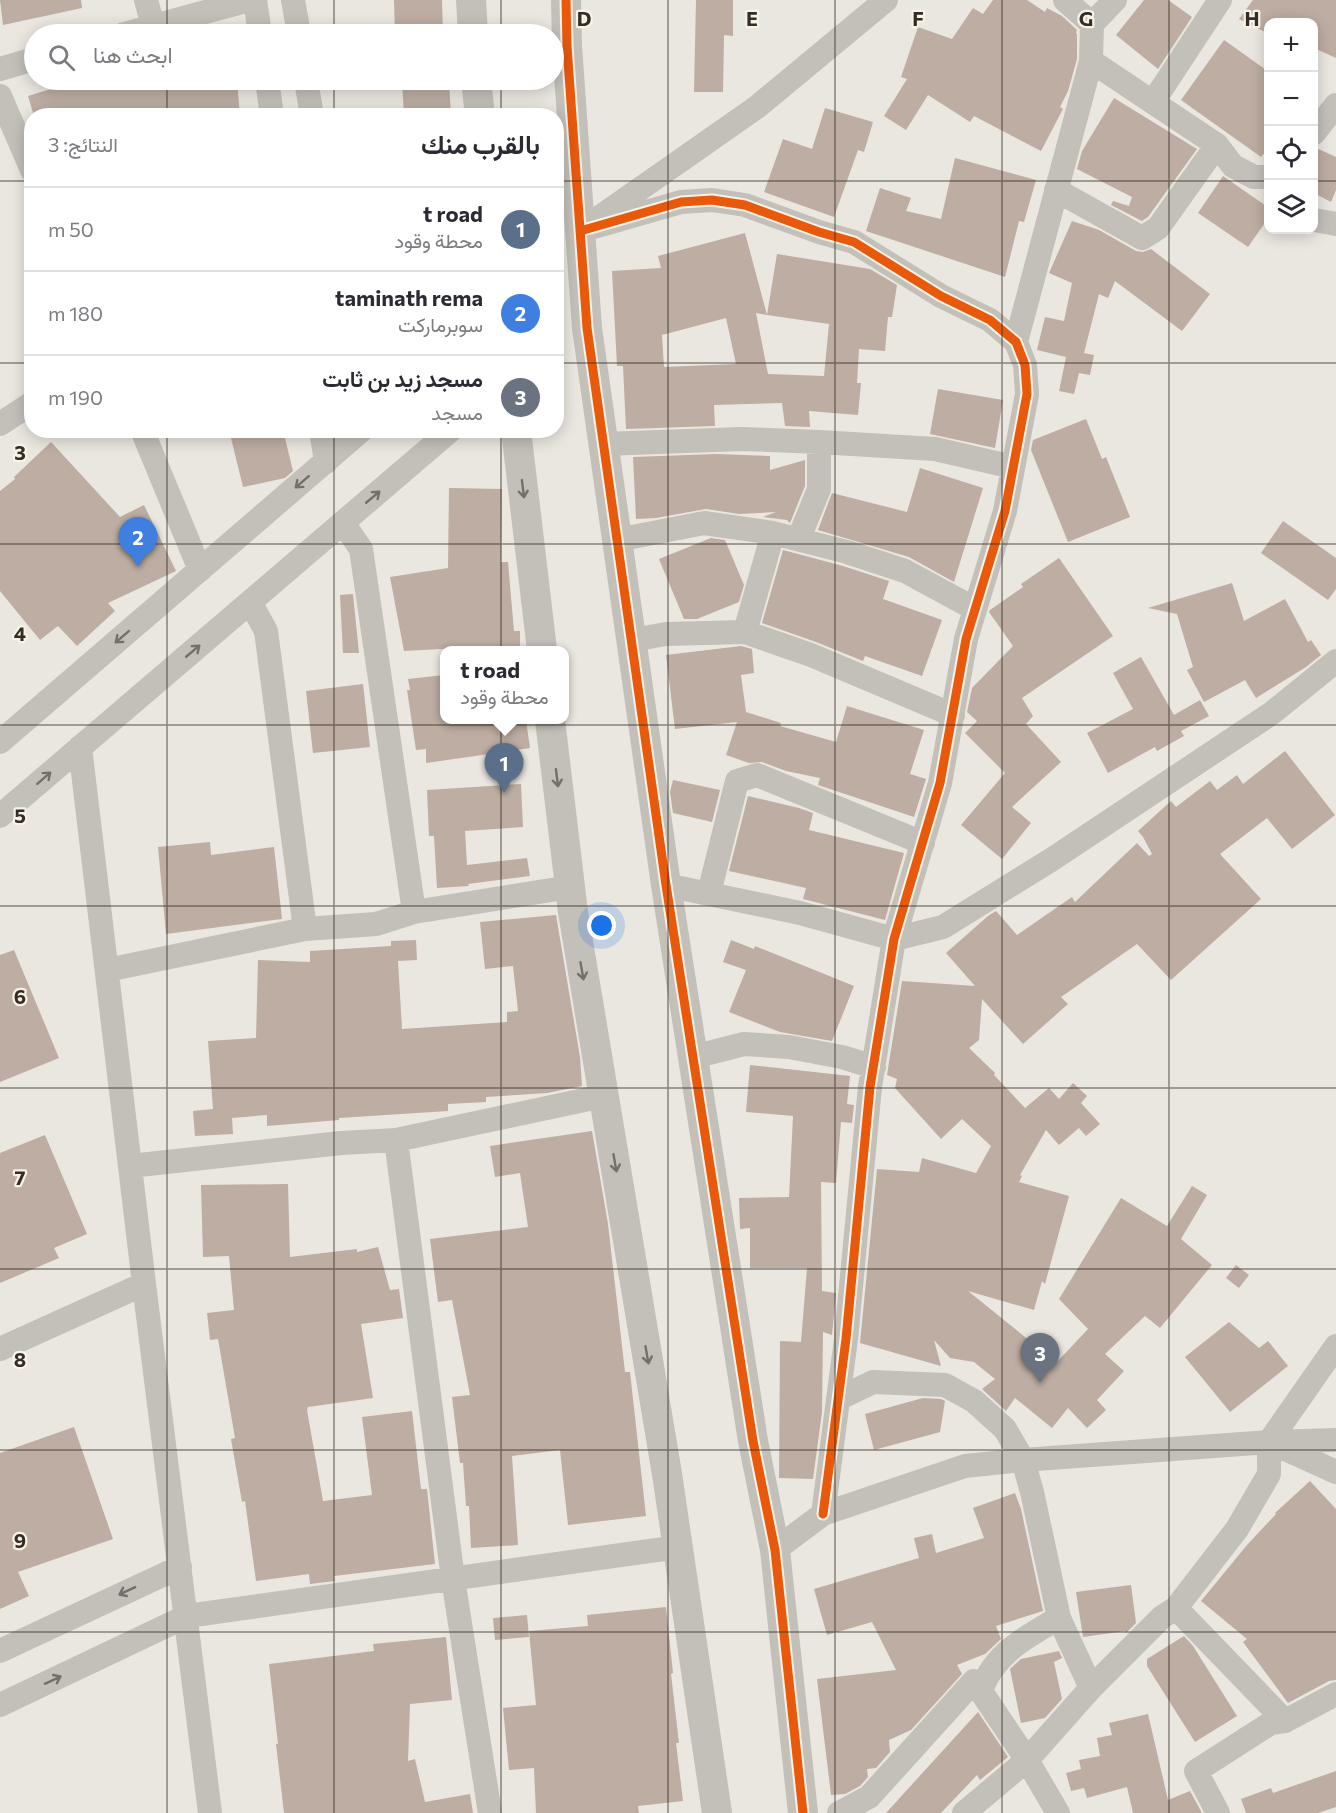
<!DOCTYPE html>
<html lang="ar">
<meta charset="utf-8">
<style>
:root{--surface:#fff;--page:#f7f7f7;--text:#2b2b33;--muted:#7c7c81;--line:#e1e1e2;--accent:#ea580c}
body{margin:0;font-family:Commissioner,Vazirmatn,sans-serif;background:var(--page);color:var(--text);direction:rtl}
.controls{position:absolute;right:18px;top:18px;display:grid;overflow:hidden;border-radius:12px;box-shadow:0 3px 15px #0003}
.controls button{width:54px;height:54px;display:grid;place-items:center;padding:0;border:0;border-bottom:2px solid var(--line);background:var(--surface);color:var(--text);font:30px sans-serif}
.you{position:absolute;left:602px;top:926px;width:21px;height:21px;margin:-15px;border:4px solid #fff;border-radius:50%;background:#1a73e8;box-shadow:0 0 0 9px #1a73e833}
.badge{display:grid;place-items:center;width:39px;height:39px;border-radius:50%;background:var(--accent);color:#fff;font-size:20px;font-weight:700}
.pin{position:absolute;translate:-50% -50px;filter:drop-shadow(0 2px 3px #0008)}
.pin::after{content:'';position:absolute;top:32px;width:21px;height:18px;background:inherit;clip-path:polygon(0 0,100% 0,50% 100%)}
.popup{position:absolute;left:440px;top:646px;width:129px;height:78px;box-sizing:border-box;display:grid;place-content:center;border-radius:12px;background:var(--surface);filter:drop-shadow(0 2px 4px #0005);font-size:20px;white-space:nowrap;color:var(--muted)}
.popup b{font-size:22px;color:var(--text)}
.popup::after{content:'';position:absolute;left:50%;top:100%;margin-left:-12px;border:12px solid transparent;border-top-color:var(--surface)}
.list{margin:0;padding:0;list-style:none}
h2{display:flex;justify-content:space-between;align-items:center;height:78px;margin:0;padding:0 24px;font-size:26px}
h2 small{font-size:20px;font-weight:400;color:var(--muted)}
.list li{display:grid;grid-template-columns:39px 1fr auto;gap:18px;align-items:center;box-sizing:border-box;height:84px;padding:0 24px;border-top:2px solid var(--line)}
.list b{display:block;font-size:22px;white-space:nowrap}
.list p{margin:0;font-size:20px;white-space:nowrap;color:var(--muted)}
.list em{font-size:20px;font-style:normal;color:var(--muted)}
.icon{flex:none;width:33px;height:33px;fill:none;stroke:currentColor;stroke-width:2;stroke-linecap:round;stroke-linejoin:round}
.map{position:relative;flex:none;width:1336px;height:1813px;overflow:hidden;direction:ltr}
.search{position:absolute;background:var(--surface);box-shadow:0 3px 15px #0003;left:24px;top:24px;width:540px;height:66px;display:flex;align-items:center;gap:15px;box-sizing:border-box;padding:0 21px;border-radius:33px;color:var(--muted);font-size:22px}
.panel{position:absolute;background:var(--surface);box-shadow:0 3px 15px #0003;left:24px;top:108px;width:540px;height:330px;border-radius:24px;direction:rtl}
.map>svg:first-child{display:block}
.building{fill:#bdada2;fill-rule:evenodd}
.lines{fill:none;stroke-linecap:round;stroke-linejoin:round}
.minor{stroke:#c3bfb9;stroke-width:24}
.tertiary{stroke:#c3bfb9;stroke-width:30}
.cycleway-casing{stroke:#f8f2e7;stroke-width:13}
.cycleway{stroke:#e8590c;stroke-width:9}
.oneway{stroke:#746f69}
.grid{fill:none;stroke:#342d27;stroke-width:1.5;stroke-opacity:0.55}
.grid-label{font-size:20px;text-anchor:middle;font-weight:bold;fill:#342d27;stroke:#f8f2e7;stroke-width:4.5;stroke-linejoin:round;paint-order:stroke}
</style>
<div class="map">
<svg width="1336" height="1813" viewBox="0 0 1336 1813">
<rect width="100%" height="100%" fill="#eae7e0"/>
<path class="building" d="M0,0h81l1,8 -79,17z
M394,0h48l1,34h-48z
M696,0h37v36l-9,-1 -1,57h-29z
M993,0h34l18,12 2,-4 15,8 15,14 -1,3 1,1v25l-9,32 -8,16 3,2 -22,42 -67,-35 -4,6 -42,-27 -22,35 -22,-14 23,-37 -6,-2 17,-50 34,12 21,-31 10,6z
M1144,0h24l24,17 -34,52 -42,-34z
M1253,0h83v58l-22,-10v-26h-45v12l-30,-15z
M1224,40l45,32v76l-8,9 -80,-57z
M80,80h157l3,36h-206l-6,-20z
M402,80h47l2,36h-47z
M1114,98l83,51 -49,68 -6,4 -31,-16 2,-4 16,5 3,-9 -55,-28 5,-18z
M825,108l48,14 -9,30 -6,-2 -24,67 -70,-25 19,-53 29,10z
M1314,147l22,10v33l-5,12 -17,-9z
M955,158l81,22 -12,42 -5,-1 -14,56 -139,-46 14,-43 31,10 -5,13 35,8z
M1223,176l46,32v9l-21,30 -50,-34z
M1072,221l27,9 37,21 7,1 8,-3 59,45 -28,37 -67,-50 -7,17 -9,-4 -15,59 10,2 -4,20 -11,-2 -5,21 -15,-3 7,-34 -29,-7 8,-33 19,4 8,-38 -23,-10z
M745,233l22,82 -11,-2 12,61 56,2 5,-52 -62,-9 10,-61 93,15 27,16 -5,32h-4l-3,34 -26,-2 -2,34h4l-3,32 -49,-4 1,16 -25,-1 -3,-23 -68,2 1,21 -89,3 -3,-63h-6l-5,-95 49,-3 -3,-12zM726,318l10,46 -72,3 -2,-32z
M938,389l65,11 -8,48 -65,-14z
M1086,419l16,40 4,-2 24,60 -62,25 -37,-92 2,-10z
M229,430h54l10,41 -8,7 -42,9z
M51,442l69,75 24,-12 32,66 -68,32 7,8 -38,35 -19,-20 -18,14 -40,-49v-100l15,-12 -1,-2z
M716,454l54,2v14l35,-10v26l-15,37 -3,-3 -24,-3 13,-5 -37,2 -33,-5 -50,9 -20,1 -3,-62z
M920,468l63,20 -29,94 -45,-25 -91,-27 14,-37 75,19z
M449,488l53,1 -1,73h7l6,69h6v20h-60v-3l-56,3 -14,-74 58,-9z
M1283,521l53,37v31l-8,11 -67,-47z
M711,538l14,2 19,45 -5,17 -42,17h-13l-25,-60z
M783,550l60,16 46,15 -6,18 59,21 -20,56 -57,-20 -2,5 -47,-19 -54,-19z
M1059,558l54,78 -91,62 11,18 -7,8 35,38 -49,45 19,16 -29,36 -41,-34 44,-52 -40,-40 12,-12 -10,-9 5,-24 41,-42 -24,-34 1,-2 33,-23 -2,-3z
M1232,583l12,38 41,-22 23,43 3,-2 10,15 -15,12 -50,31 -11,-18 -41,22 -17,-32 6,-3 -16,-53 -29,-6z
M353,594l6,59h-16l-3,-58z
M741,646l11,3 2,24 -13,2 5,37 35,11 -1,3 56,16 11,-36 77,24 -14,44 16,5 -12,38 -96,-32 2,-7 -34,-7 -24,-9 -13,1 -23,-8 11,-33 -62,7 -9,-74z
M1141,657l33,58 26,-15 9,16 -28,15 3,5 -27,15 -2,-4 -47,26 -21,-40 46,-24 -20,-36z
M444,675v45h82l4,28 -104,15v-14l-10,1 -9,-60h3l-2,-11z
M363,684l7,63 -57,6 -7,-62z
M1285,751l50,64 -43,34 -25,-31 -47,36 41,45 -90,81 -34,-36 -76,53 7,7 -45,40 -41,-45 -3,41 -10,8 26,25 -1,2 31,33 24,-20 10,11 14,-16 14,13 -6,7 19,21 -14,12 -7,-8 -20,17 -13,-15 -26,45 2,1 -3,6 50,14 -24,88 -3,-3 -8,29 -66,-19 62,50 -2,9 4,-7 25,19 31,-33 -29,-30 62,-101 46,28 25,-40 15,9 -26,44 31,26 -52,63 -15,-12 -40,38 19,17 -27,29 9,10 -19,18 -19,-20 -16,20 -37,-30 -9,13 -24,-22 13,-10 -21,-17 -24,-4 -16,-18 7,26 -81,-23 17,-174 42,3 3,-14 54,15 15,-27 -29,-27 -21,20 -46,-51 2,-9 -10,-4 15,-94 73,5 -29,-33 42,-37 8,-5 21,24 55,-38 3,5 62,-59 12,13 3,-2 -9,-17 -5,-6 33,-30 5,6 34,-26 7,9 20,-15 6,9z
M673,780l47,10 -8,32 -39,-9 -3,-21z
M521,784l2,43 -58,4 2,34 60,-7 3,18 -62,8 1,2 -32,2 -3,-52h-5l-2,-46z
M748,796l51,12 14,5 -4,17 95,23 -19,67 -82,-21 3,-11 -77,-17z
M210,842l1,13 63,-8 8,72 -116,15 -8,-87z
M556,915l24,142 2,29 -35,7 -61,4v5l-38,2v7l-109,7v2l-72,6v-11l-35,3 1,16 -38,2 -2,-25 20,-2 -5,-68 48,-3 2,-78 52,2v-11l81,-5v-5l25,-1 1,20 -19,1 4,68 105,-7v-10l11,-1 -5,-45 -28,3 -5,-47z
M731,940l23,9 1,-3 99,40 -22,55 -52,-9 -51,-20 17,-42 -23,-8z
M14,950l45,108 -59,24v-127z
M750,1065l100,11 -3,28 7,1 -2,18 -11,-1 -5,61 -15,-1 1,109 14,2 -4,42 -9,-3 -1,80 -9,67 -34,-1 1,-137 21,1 6,-74h-57v-40l-10,1 -1,-31 50,-1 4,-81 -47,-4z
M592,1131l16,93 17,148h5l16,144 -78,9 -8,-75 -48,6 6,89 -47,3 -2,-42h-3l-3,-43h-3l-8,-66 18,-2 -18,-95 -14,2 -8,-63 98,-12 -8,-54 -25,4 -5,-31z
M45,1135l42,99 -33,14 5,10 -59,25v-130z
M288,1184l2,73 67,-8v3l21,-5 12,43 9,-1 4,29 -42,6 12,74 -65,9 -1,3 16,91 49,-6 -10,-78 50,-6 9,78h6l8,75 -101,12 1,5 -25,3 -1,-10 -53,7 -11,-80 -3,1 -11,-63 4,-1 -17,-99 -8,1 -3,-27 27,-3 -5,-54 -26,1 -2,-72z
M1236,1265l13,10 -10,13 -13,-10z
M1229,1322l30,26 9,-7 20,25 -58,46 -45,-55z
M923,1398l18,1 4,2 -5,31 -66,18 -9,-36z
M74,1427l39,112 -95,33 11,24 -29,13v-156z
M1310,1481l26,28v171l-7,1 -41,22 -45,-61 4,-3 -46,-38 46,-56 29,-31 -1,-1z
M1015,1493l6,16 22,102 -47,15 5,13 -16,15 -28,11 5,9 -51,56 -22,10 1,12 -14,16 -9,1 1,8 -8,9 -15,8 -14,1 -14,-116 79,-9 -24,-48 -45,13 -13,-46 105,-31 -5,-20 18,-4 4,19 48,-15 -11,-30z
M1131,1585l5,38 -10,10 -1,-2 -42,6 -7,-45z
M666,1607l7,66 -2,1 8,69h-3l7,58 -45,5 1,7h-103l-2,-45 -25,2 -6,-62 33,-3 -7,-74 59,-5 -1,-11z
M527,1615l2,22 -34,3 -2,-22z
M1184,1636l9,10 44,70 -42,26 -48,-76v-7z
M446,1637l6,63 -42,4 -2,57 7,-2 10,43 45,-8 3,19h-189l-8,-69h2l-9,-80 105,-13 -1,-7z
M1059,1651l3,7 -8,4 8,37 -17,19 -24,5 -11,-54 11,-10z
M978,1712l30,45 -28,23 -3,-5 -36,38h-55z
M1148,1714l20,86 22,-9 12,22h-69l-6,-26 -40,11 -3,-10 -13,3 -5,-18 15,-4 -2,-9 21,-4 -3,-18 15,-3 -3,-12z
M1336,1771v36l-18,6h-72l-5,-14 30,-11 2,5z"/>
<g class="lines">
<path class="minor" d="M146,0l7,26
M255,0l5,34
M293,0l6,34
M1092,24l23,-24
M124,34l126,-34
M1091,61l126,84 16,21 21,11h14
M0,69l34,-10
M267,80l5,36
M306,80l6,36
M0,96l32,74
M1153,102l67,-102
M1314,133l22,-28
M1056,190l86,48 16,-10 59,-83
M597,219l160,-112 129,-107
M1314,220l22,4
M580,231l101,-29 31,-2 33,5 74,27 35,10 87,54 49,24 26,22 9,23 2,29 -22,117 -39,128 -26,144 -46,156 -24,148 -24,252 -23,175
M1016,342l75,-281 1,-37 -27,-24
M0,424l32,-21
M142,430l58,140
M321,430l5,32
M603,444l139,-5 77,3 116,7 78,18
M343,523l18,26 53,363
M799,538l20,-49v-47
M617,540l87,-17 69,10 74,19 58,19 70,38
M250,602l16,29 39,298
M745,632l28,-99
M632,640l34,-6 79,-2 66,23 142,60
M0,742l362,-312
M80,747l64,537 66,529
M0,816l451,-386
M666,885l134,28 94,26 49,-12 108,-67 221,-147 64,-52
M709,893l28,-112 20,-6 166,68
M107,970l198,-41 71,-5 38,-12 156,-25
M693,1057l51,-13 45,3 53,10 32,10
M396,1140l57,439 37,234
M130,1166l211,-23 55,-3 207,-44
M0,1349l144,-65
M838,1399l35,-17 72,3 29,16 31,28 18,31 9,32 27,126 32,70
M1274,1444l62,28
M775,1550l48,-36 142,-48 58,-6 246,-18 67,-2
M1176,1608l109,113
M0,1651l180,-84
M974,1681l53,79 31,53
M0,1705l187,-89 491,-69
M839,1813l30,-16 105,-116 8,7c14,-36 46,-52 77,-70
M964,1813l63,-53 64,-72 71,-71 14,-9 61,-79 32,-55v-32l67,-96
M1218,1813l-22,-42 75,-48 14,-2 51,-27"/>
<path class="tertiary" d="M471,0l2,34
M566,0l1,46 20,282 79,557 87,556 22,109 28,263
M476,80l4,36
M516,430l26,220
M550,720l23,192 94,562 50,339"/>
<defs>
<path id="cycleway" d="M566,0l1,46 20,282 79,557 87,556 22,109 28,263
M580,231l101,-29 31,-2 33,5 74,27 35,10 87,54 49,24 26,22 9,23 2,29 -22,117 -39,128 -26,144 -46,156 -24,148 -24,252 -23,175"/>
</defs>
<use href="#cycleway" class="cycleway-casing"/>
<use href="#cycleway" class="cycleway"/>
</g>
<defs><path id="oneway-shaft" d="M-6 0H5M1.5-3L5.5 0L1.5 3" fill="none" stroke-width="1.6" stroke-linecap="round" stroke-linejoin="round" transform="scale(1.5)"/></defs>
<g class="oneway">
<use href="#oneway-shaft" transform="translate(302 482) rotate(139)"/>
<use href="#oneway-shaft" transform="translate(523 489) rotate(83)"/>
<use href="#oneway-shaft" transform="translate(373 497) rotate(-40)"/>
<use href="#oneway-shaft" transform="translate(122 637) rotate(139)"/>
<use href="#oneway-shaft" transform="translate(193 651) rotate(-40)"/>
<use href="#oneway-shaft" transform="translate(44 778) rotate(-41)"/>
<use href="#oneway-shaft" transform="translate(557 778) rotate(83)"/>
<use href="#oneway-shaft" transform="translate(582 971) rotate(80)"/>
<use href="#oneway-shaft" transform="translate(615 1163) rotate(80)"/>
<use href="#oneway-shaft" transform="translate(647 1355) rotate(80)"/>
<use href="#oneway-shaft" transform="translate(127 1591) rotate(155)"/>
<use href="#oneway-shaft" transform="translate(53 1680) rotate(-25)"/>
</g>
<path class="grid" d="M167,0v34M334,0v34M501,0v34M668,0v1813M835,0v1813M1002,0v1813M1169,0v1813M167,80v36M334,80v36M501,80v36M0,181h32M556,181h712M1314,181h22M0,363h32M556,363h780M167,430v1383M334,430v1383M501,430v1383M0,544h1336M0,725h1336M0,906h1336M0,1088h1336M0,1269h1336M0,1450h1336M0,1632h1336"/>
<g class="grid-label">
<text x="584" y="26">D</text>
<text x="752" y="26">E</text>
<text x="918" y="26">F</text>
<text x="1086" y="26">G</text>
<text x="1252" y="26">H</text>
<text x="20" y="460">3</text>
<text x="20" y="641">4</text>
<text x="20" y="823">5</text>
<text x="20" y="1004">6</text>
<text x="20" y="1185">7</text>
<text x="20" y="1367">8</text>
<text x="20" y="1548">9</text>
</g>
</svg>
<div class="controls">
<button>+</button>
<button>−</button>
<button><svg class="icon" aria-label="locate" viewBox="0 0 24 24"><circle cx="12" cy="12" r="6"/><path d="M12 2v4M12 18v4M2 12h4M18 12h4"/></svg></button>
<button><svg class="icon" aria-label="layers" viewBox="0 0 24 24"><path d="M12 4l9 5-9 5-9-5zM3 14l9 5 9-5"/></svg></button>
</div>
<div class="you"></div>
<div class="pin badge" style="left:504px;top:793px;background:#5c6f8a">1</div>
<div class="popup"><b>t road</b>محطة وقود</div>
<div class="pin badge" style="left:138px;top:567px;background:#3f7fe0">2</div>
<div class="pin badge" style="left:1040px;top:1383px;background:#6b7280">3</div>
<div class="search"><svg class="icon" aria-label="search" viewBox="0 0 24 24"><circle cx="10" cy="10" r="6"/><path d="M15 15l6 6"/></svg>ابحث هنا</div>
<section class="panel">
<h2>بالقرب منك<small>النتائج: 3</small></h2>
<ul class="list">
<li><span class="badge" style="background:#5c6f8a">1</span><div><b>t road</b><p>محطة وقود</p></div><em>50 m</em></li>
<li><span class="badge" style="background:#3f7fe0">2</span><div><b>taminath rema</b><p>سوبرماركت</p></div><em>180 m</em></li>
<li><span class="badge" style="background:#6b7280">3</span><div><b>مسجد زيد بن ثابت</b><p>مسجد</p></div><em>190 m</em></li>
</ul>
</section>
</div>
